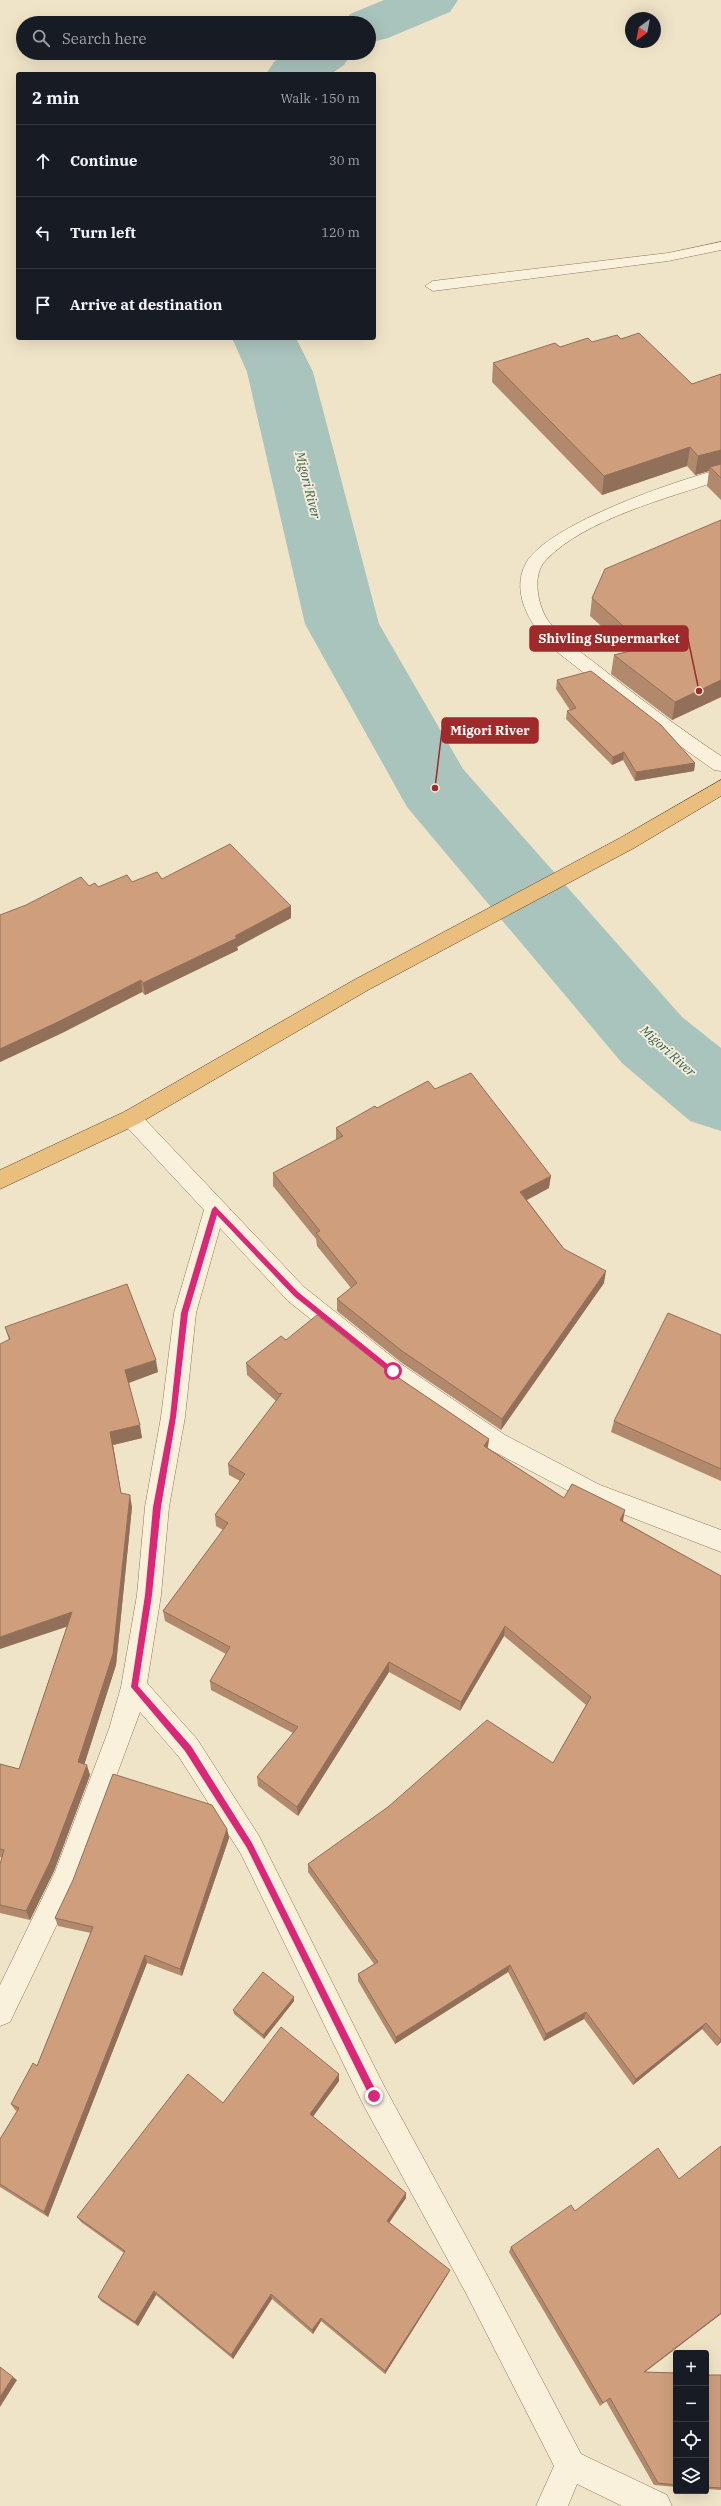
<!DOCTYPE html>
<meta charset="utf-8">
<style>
:root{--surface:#171b24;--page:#20242c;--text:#f1f3f6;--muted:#9ea1a6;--line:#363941}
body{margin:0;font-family:"IBM Plex Serif",serif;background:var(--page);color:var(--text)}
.controls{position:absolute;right:12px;bottom:12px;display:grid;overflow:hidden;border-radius:4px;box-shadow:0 4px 16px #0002}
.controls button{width:36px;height:36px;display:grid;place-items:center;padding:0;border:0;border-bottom:1px solid var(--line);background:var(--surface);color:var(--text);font:20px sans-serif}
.compass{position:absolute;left:625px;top:12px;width:36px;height:36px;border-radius:50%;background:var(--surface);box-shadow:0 4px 16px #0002;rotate:212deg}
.stop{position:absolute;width:12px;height:12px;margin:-9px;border:3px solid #db2777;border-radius:50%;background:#fff}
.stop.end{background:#db2777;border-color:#fff;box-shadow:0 1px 4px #0008}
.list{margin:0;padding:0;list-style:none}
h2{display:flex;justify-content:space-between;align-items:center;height:52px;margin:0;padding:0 16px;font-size:17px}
h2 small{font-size:13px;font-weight:400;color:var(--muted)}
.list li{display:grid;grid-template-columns:26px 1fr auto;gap:12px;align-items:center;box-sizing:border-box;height:72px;padding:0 16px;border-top:1px solid var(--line)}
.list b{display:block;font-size:15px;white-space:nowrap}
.list em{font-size:13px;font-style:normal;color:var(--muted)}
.icon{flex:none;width:22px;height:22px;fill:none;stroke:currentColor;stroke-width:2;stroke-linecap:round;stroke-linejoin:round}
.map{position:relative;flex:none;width:721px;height:2506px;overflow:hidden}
.search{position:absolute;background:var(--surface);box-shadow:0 4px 16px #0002;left:16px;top:16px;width:360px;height:44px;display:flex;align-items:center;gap:10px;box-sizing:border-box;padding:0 14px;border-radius:22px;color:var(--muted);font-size:15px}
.panel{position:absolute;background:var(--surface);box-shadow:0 4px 16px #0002;left:16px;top:72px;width:360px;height:268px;border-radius:4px}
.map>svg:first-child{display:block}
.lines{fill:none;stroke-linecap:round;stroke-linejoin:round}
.river{fill:#a9c4bc;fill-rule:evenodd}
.minor-casing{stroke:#8d765c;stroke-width:1}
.trunk-casing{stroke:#5b4430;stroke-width:1}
.minor{fill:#faf1dc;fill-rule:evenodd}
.trunk{fill:#eabe7c;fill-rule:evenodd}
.wall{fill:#b2896c}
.shaded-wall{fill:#916f58}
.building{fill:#cf9f7d;stroke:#916f58}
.route{fill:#db2777}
.labels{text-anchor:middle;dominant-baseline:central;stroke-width:4;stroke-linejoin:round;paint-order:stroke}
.water-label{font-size:13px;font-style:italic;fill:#2f5d5a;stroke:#f7eed8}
.leader{fill:none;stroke:#9e2a2b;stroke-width:1.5}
.callout-dot{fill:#9e2a2b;stroke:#f7eed8;stroke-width:1.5}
.callout{fill:#9e2a2b;stroke:#9e2a2b;stroke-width:1.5}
.callout-label{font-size:13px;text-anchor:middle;font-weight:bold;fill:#fff}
</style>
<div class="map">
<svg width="721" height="2506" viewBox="0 0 721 2506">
<rect width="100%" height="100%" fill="#f0e4c8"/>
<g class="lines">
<path class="river" d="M384,0h74l-8,12 -62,26 -19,5v-20h-25l6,-9z
M287,53h65l-8,12 -13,9h-65l8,-12z
M232,338h64l17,34 66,252 84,145 219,248 39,31v83l-31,-10 -68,-58 -215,-256 -102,-183 -58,-252z"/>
<defs>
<path id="minor" d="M721,242v8l-53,11 -235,30 -8,-5 8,-5 235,-28z
M721,469v11c-53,18 -136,39 -175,80 -15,15 -8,47 3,62 14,18 33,31 50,44 40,32 80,62 122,90v15l-7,-1 -65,-46 -93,-73c-23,-21 -47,-57 -30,-88 22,-39 151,-83 195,-94z
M131,1110l7,2 166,175 97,77 104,71 95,50 121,45v22l-137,-53 -95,-50 -104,-71 -97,-77 -68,-73 -24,85 -11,104 -16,90 -8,88 -14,88 50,56 62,97 125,250 103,189 94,179 86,41 5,11h-50l-45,-22 -9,22h-32l18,-40 -87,-171 -103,-189 -123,-252 -62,-97 -39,-45 -65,175 -65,135 -10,4v-41l55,-113 54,-143 12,-42 16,-92 8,-88 16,-90 13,-104 30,-103 -80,-86 -4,-6 4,-6z"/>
<path id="trunk" d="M721,780v16l-87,52 -266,142 -230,134 -138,65v-19l124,-58 230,-132 266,-142z"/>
</defs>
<use href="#minor" class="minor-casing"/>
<use href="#trunk" class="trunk-casing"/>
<use href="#minor" class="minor"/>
<use href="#trunk" class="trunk"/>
</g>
<path class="wall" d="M621,339l71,45 29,-10v126l-14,-14 2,-15 -14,4 -8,-9 -85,29 -110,-113 1,-19 67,-16 32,-5z
M721,520v177l-49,23 -61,-46 3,-19 15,-4 -39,-35 2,-18z
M557,680l138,83 -1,8 -59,10 -12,-21 -11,5 -46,-46 1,-8 3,-1 -14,-21z
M162,879l129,27v12l-54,29 1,3 -93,45 -3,-3 -80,41 -62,29v-147l89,-29 9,1 34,-5z
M435,1089l114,99 -22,12 37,49 40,34 -103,147 -99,-67 -65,-52v-12l14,-11 -34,-42 -1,-7 -43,-53v-13l63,-33v-12l41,-20z
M5,1327l153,45 -29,11 13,55 -29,7 8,48 11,14 -16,158 -32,99 6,11 -36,96 -24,49 -30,-7v-49l2,-6 -2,-1v-93l19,5 48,-143 -58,-286z
M721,1335v146l-110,-49 3,-11z
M286,1340l98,28 105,71 -1,9 76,50 59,23 98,55v466l-4,4 -15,-17 -69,56 -49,-66 -40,22 -36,-69 -113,72 -37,-63v-7l16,-10 -66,-92v-8l245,-101 33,-58 -82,-69 -44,75 -71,-39 -91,144 -40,-30 -1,-9 36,-44 -82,-43 -1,-9 16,-27 -61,-33 -2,-10 60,-81 -7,-4 -1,-11 25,-34 -11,-6 -1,-11 48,-63 -29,-26 -1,-12z
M227,1829l2,9 -47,138 -35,-13 -99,254 -48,-30v-48l17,-28 -2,-1 -4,-6 26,-38 54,-133 -33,-7 -3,-8z
M294,1997v4l-30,38 -30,-25 -1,-4z
M339,2074v7l-26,36 93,81 -17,24 59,52 -63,100 -64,-53 -8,13 -41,-35 -39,60 -77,-64 -18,31 -37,-25 -3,-4 26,-44 -43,-31 -4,-5 146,-114z
M679,2179l42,135 -77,58 32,1v114l-22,-2 -48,-84 -6,5 -91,-154 2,-5 64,-36z
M706,2375h15v115l-15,-1z"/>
<path class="shaded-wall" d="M690,447l-3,19 -85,29 2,-19z
M721,450v18l-11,-1 -1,4 -14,4 3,-19z
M721,680v17l-49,23 3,-18z
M624,752l-1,8 -11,5 1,-8z
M695,763l-1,8 -59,10 1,-9z
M291,906v12l-54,29 1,3 -93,45 -2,-12 92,-47z
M141,980l1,12 -80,41 -62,29v-13z
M551,1176l-2,12 -30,16 1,-12z
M606,1271l-2,12 -103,147 1,-11z
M156,1360l2,12 -30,11 -3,-13z
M140,1425l2,13 -29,7 10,60 -13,-73z
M489,1439l-2,11 -3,-4z
M130,1495l2,12 -16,158 -34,107 -4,-10z
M625,1510l-2,11 -5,9 2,-10z
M72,1612l3,12 -75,25v-12z
M505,1626l-1,10 -44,75 1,-9z
M389,1662v10l-91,144 -1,-9z
M87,1765l3,10 -36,96 -24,49 -4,-9z
M227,1829l2,9 -47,138 -2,-7z
M145,1955l2,8 -99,254 -4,-5z
M510,1965l-2,7 -113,72 1,-7z
M294,1997v4l-30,38 -1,-4z
M586,2012l-2,7 -40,22 2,-7z
M706,2023l-4,6 -69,56 3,-6z
M721,2039v3l-4,4z
M339,2074v7l-29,39v-6z
M406,2193v5l-19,28v-5z
M450,2270l-2,4 -63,100v-3z
M154,2291l2,4 -18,31 -3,-4z
M271,2294l1,5 -39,60 -2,-4z
M721,2313v1l-81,62 4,-4z
M321,2318v3l-8,13 -1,-4z
M13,2377l4,3 -17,27v-10z"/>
<path class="building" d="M639,333l53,51 29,-10v76l-23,6 -8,-9 -86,29 -111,-113 62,-20 5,4 28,-9 4,4 25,-7 4,4z
M721,464v14l-11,-11z
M721,520v160l-46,22 -61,-47 33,-8 -55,-49 13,-29z
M591,671l70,54 34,38 -59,9 -12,-20 -11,5 -46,-46 9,-3 -19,-28z
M230,844l61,62 -56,30 2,2 -94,45 -2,-3 -81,41 -60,28v-134l26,-10 55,-28 8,9 6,-3 3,4 29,-12 5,7 25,-10 5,7z
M471,1073l80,103 -31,16 44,57 42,22 -104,148 -100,-68 -65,-52 20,-16 -41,-50 4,-2 -47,-58 70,-37 -7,-8 39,-22 2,2 51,-27 7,8z
M127,1284l29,76 -31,10 15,55 -30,7 11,61 9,2 -17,159 -35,108 9,3 -37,97 -24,49 -26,-6v-41l4,-14 -4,-1v-85l19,5 53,-157 -72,25v-293l10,-5 -5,-12z
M668,1313l53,22v134l-107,-48z
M317,1315l67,53 105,71 -5,7 80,52 8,-14 53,26 -5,10 101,56v464l-15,-17 -70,56 -50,-67 -40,22 -36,-69 -114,72 -38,-63 20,-12 -70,-98 80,-57 99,-87 66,43 38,-66 -86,-71 -44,76 -72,-40 -92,145 -40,-30 41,-50 -88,-46 20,-34 -67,-36 65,-88 -13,-8 30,-41 -17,-10 54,-71 -3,1 -33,-31 35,-27 5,4z
M113,1774l99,31 15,24 -47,140 -35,-14 -101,257 -44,-28v-45l19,-31 -8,-4 22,-41 4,3 56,-139 -38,-9 18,-38z
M263,1972l31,25 -31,38 -30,-25z
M281,2027l58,47 -29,40 96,79 -19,28 63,49 -65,101 -64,-53 -9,12 -41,-36 -40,61 -77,-64 -19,31 -37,-25 27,-46 -48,-34 111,-143 35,29z
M721,2146v167l-77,59 32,1v112l-18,-2 -48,-85 -7,5 -92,-156 60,-42 4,6 83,-63 21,31z
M0,2367l13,10 -13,20z
M706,2375h15v113l-15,-1z"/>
<path class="route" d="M215,1206l83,86 98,79 -6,2 -96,-77 -77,-81 -29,98 -12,104 -15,90 -9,88 -14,91 53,60 61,97 125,250 1,3 -4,4 -3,-1 -124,-251 -62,-97 -54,-64 14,-92 8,-88 17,-90 11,-104 31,-104z"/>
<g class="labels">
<g class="water-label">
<text transform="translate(308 485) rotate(76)">Migori River</text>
<text transform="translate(668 1051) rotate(42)">Migori River</text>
</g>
</g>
<path class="leader" d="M699 691L688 639M435 788L442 730"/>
<g class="callout-dot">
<circle cx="699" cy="691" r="4"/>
<circle cx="435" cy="788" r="4"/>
</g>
<g class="callout">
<rect x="530" y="626" width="158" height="25" rx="4"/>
<rect x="442" y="718" width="96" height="25" rx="4"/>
</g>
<g class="callout-label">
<text x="609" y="643">Shivling Supermarket</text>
<text x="490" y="735">Migori River</text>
</g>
</svg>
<div class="controls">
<button>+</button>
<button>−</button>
<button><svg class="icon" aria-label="locate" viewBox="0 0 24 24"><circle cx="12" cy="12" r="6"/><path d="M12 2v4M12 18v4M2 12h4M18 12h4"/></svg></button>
<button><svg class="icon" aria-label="layers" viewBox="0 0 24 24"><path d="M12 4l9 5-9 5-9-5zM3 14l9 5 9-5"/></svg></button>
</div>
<svg class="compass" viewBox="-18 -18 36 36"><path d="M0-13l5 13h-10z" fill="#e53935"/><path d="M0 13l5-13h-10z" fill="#9ea1a6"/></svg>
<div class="stop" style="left:393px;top:1371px"></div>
<div class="stop end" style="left:374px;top:2096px"></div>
<div class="search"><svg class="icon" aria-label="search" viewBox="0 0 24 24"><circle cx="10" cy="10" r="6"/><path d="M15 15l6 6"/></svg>Search here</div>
<section class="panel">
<h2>2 min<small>Walk · 150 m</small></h2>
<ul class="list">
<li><svg class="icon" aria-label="ahead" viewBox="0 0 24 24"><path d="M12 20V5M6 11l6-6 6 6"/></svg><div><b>Continue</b></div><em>30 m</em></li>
<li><svg class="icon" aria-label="left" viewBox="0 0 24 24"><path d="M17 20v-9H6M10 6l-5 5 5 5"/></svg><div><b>Turn left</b></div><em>120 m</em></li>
<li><svg class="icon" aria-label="arrive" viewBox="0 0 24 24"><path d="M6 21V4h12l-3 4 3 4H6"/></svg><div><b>Arrive at destination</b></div></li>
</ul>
</section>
</div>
